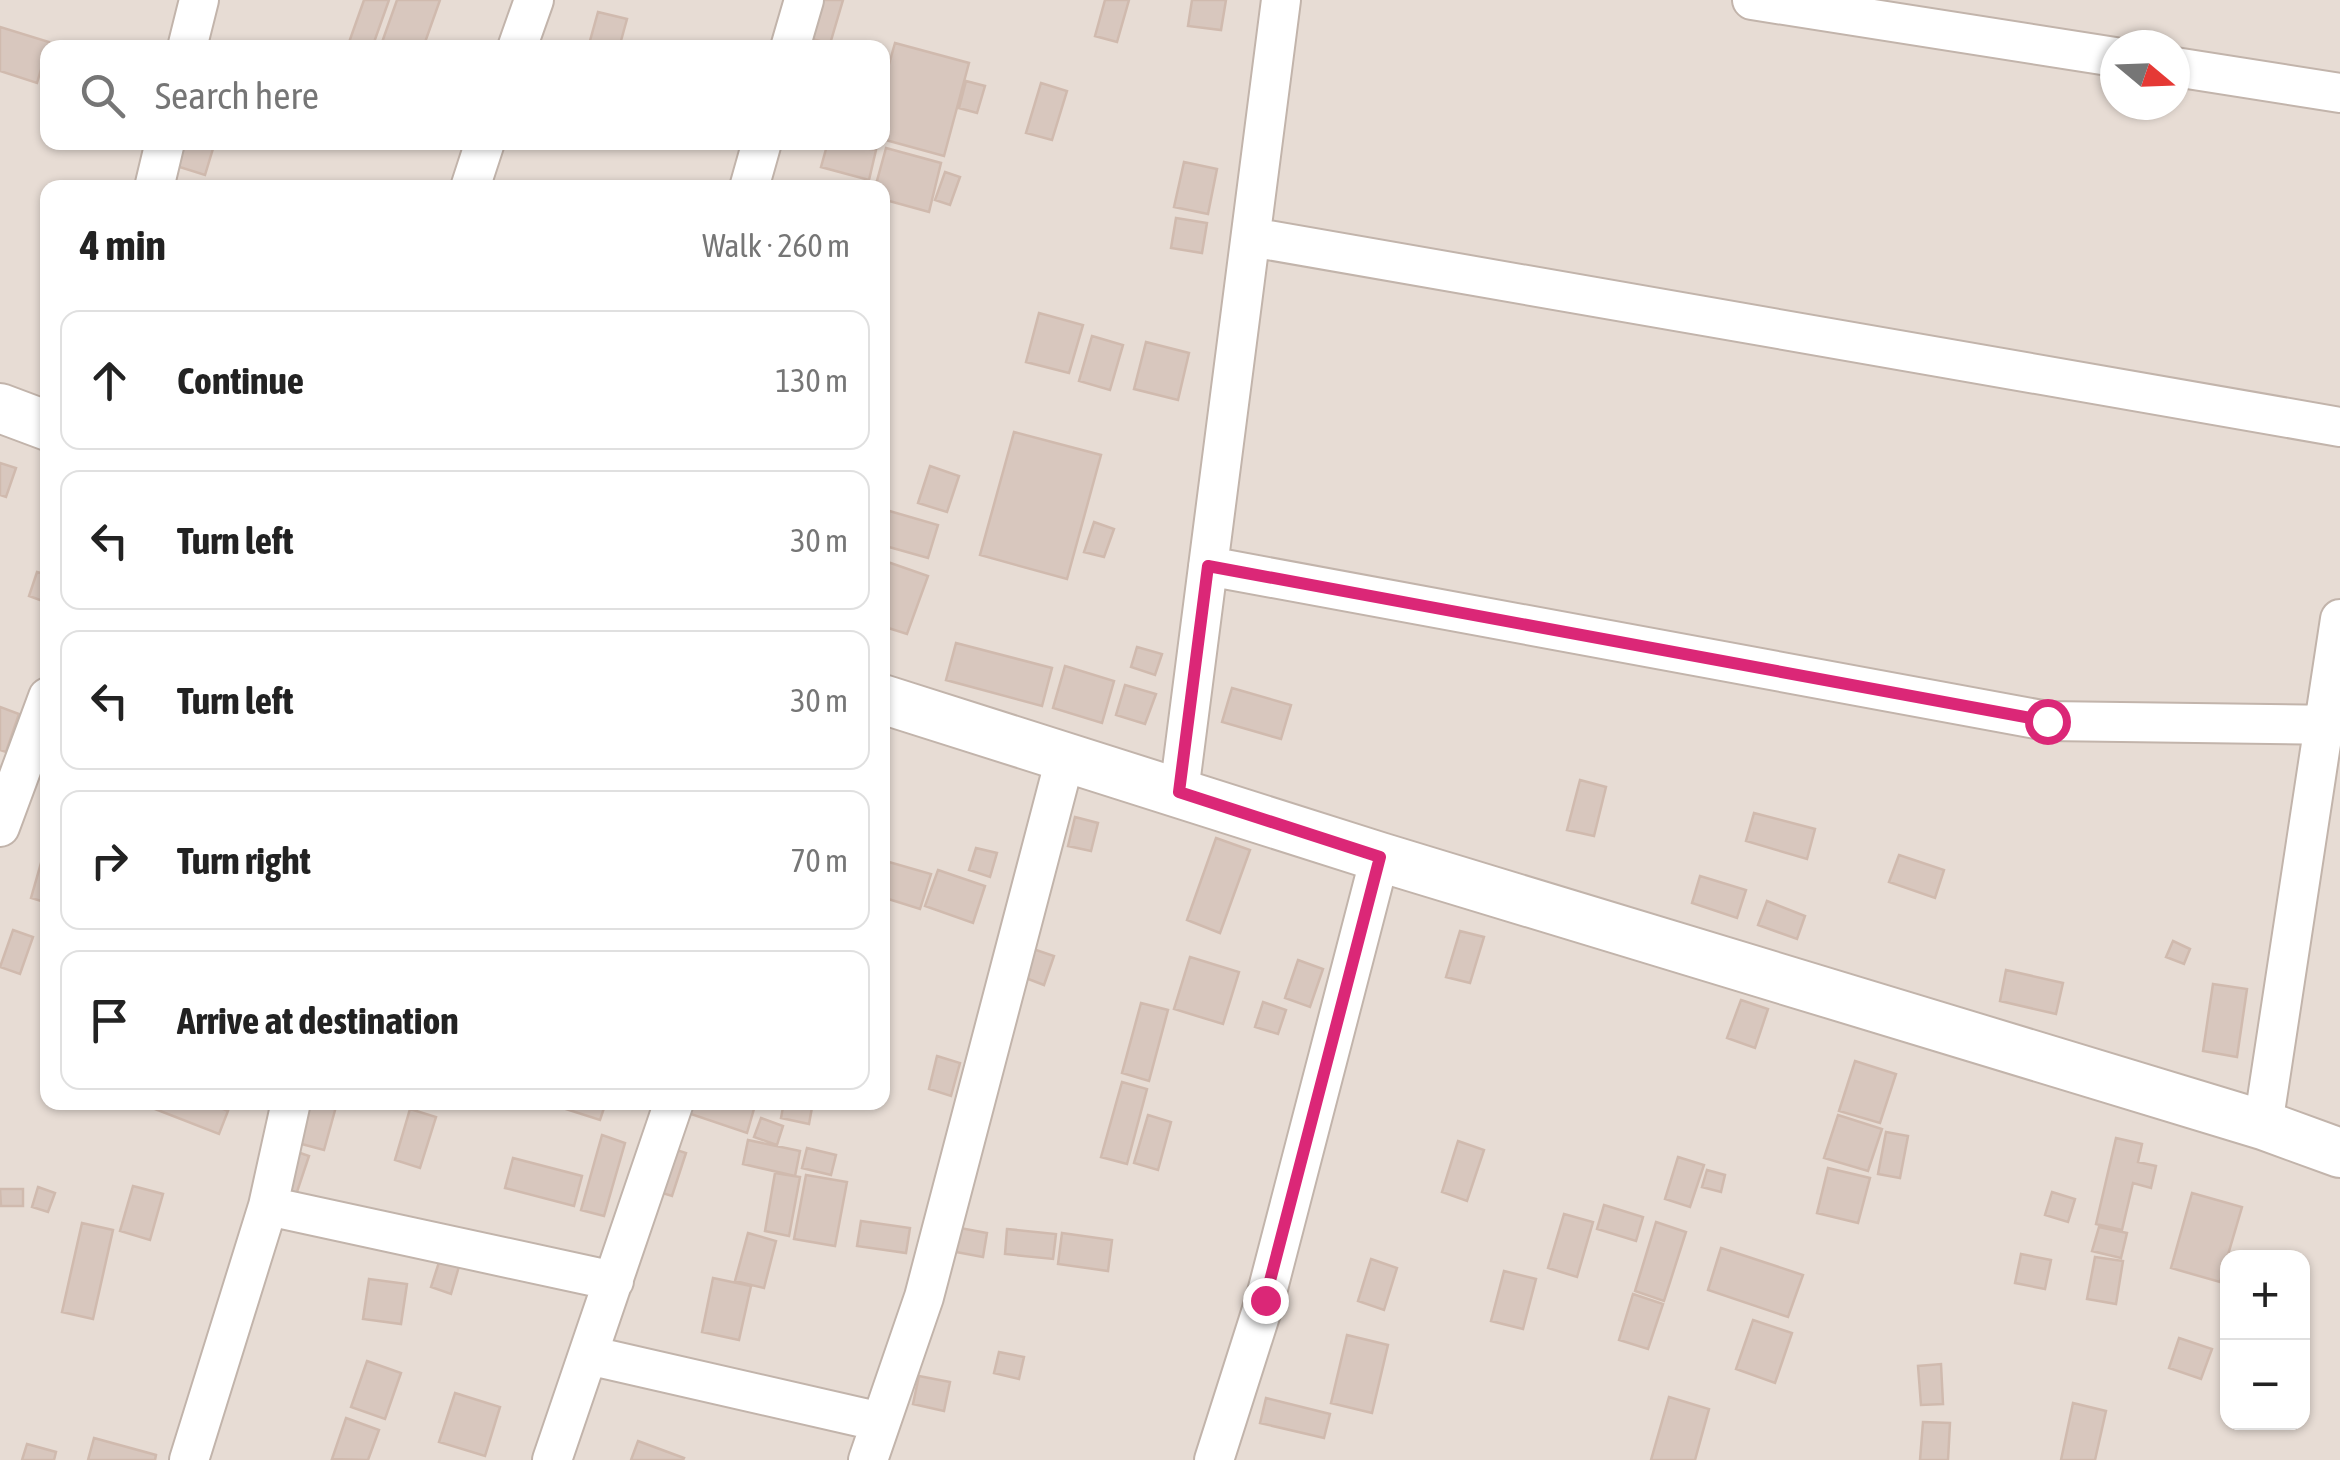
<!DOCTYPE html>
<meta charset="utf-8">
<style>
:root{--surface:#fff;--page:#f6f6f6;--text:#222;--muted:#767676;--line:#e0e0e0}
body{margin:0;font-family:"Asap Condensed",sans-serif;background:var(--page);color:var(--text)}
.controls{position:absolute;right:30px;bottom:30px;display:grid;overflow:hidden;border-radius:20px;box-shadow:0 2px 8px #0004}
.controls button{width:90px;height:90px;display:grid;place-items:center;padding:0;border:0;border-bottom:2px solid var(--line);background:var(--surface);color:var(--text);font:50px sans-serif}
.compass{position:absolute;left:2100px;top:30px;width:90px;height:90px;border-radius:50%;background:var(--surface);box-shadow:0 2px 8px #0004;rotate:109deg}
.stop{position:absolute;width:30px;height:30px;margin:-22px;border:8px solid #db2777;border-radius:50%;background:#fff}
.stop.end{background:#db2777;border-color:#fff;box-shadow:0 2px 10px #0008}
.list{margin:0;padding:0;list-style:none}
h2{display:flex;justify-content:space-between;align-items:center;height:130px;margin:0;padding:0 40px;font-size:42px}
h2 small{font-size:32px;font-weight:400;color:var(--muted)}
.list li{display:grid;grid-template-columns:65px 1fr auto;gap:30px;align-items:center;box-sizing:border-box;height:140px;margin:0 20px 20px;padding:0 20px;border:2px solid var(--line);border-radius:20px}
.list b{display:block;font-size:38px;white-space:nowrap}
.list em{font-size:32px;font-style:normal;color:var(--muted)}
.icon{flex:none;width:55px;height:55px;fill:none;stroke:currentColor;stroke-width:2;stroke-linecap:round;stroke-linejoin:round}
.map{position:relative;flex:none;width:2340px;height:1460px;overflow:hidden}
.search{position:absolute;background:var(--surface);box-shadow:0 2px 8px #0004;left:40px;top:40px;width:850px;height:110px;display:flex;align-items:center;gap:25px;box-sizing:border-box;padding:0 35px;border-radius:20px;color:var(--muted);font-size:38px}
.panel{position:absolute;background:var(--surface);box-shadow:0 2px 8px #0004;left:40px;top:180px;width:850px;height:930px;border-radius:20px}
.map>svg:first-child{display:block}
.residential{fill:#e7dcd4;fill-rule:evenodd}
.building{fill:#d8c7be;stroke:#d0baae;stroke-width:2.5}
.lines{fill:none;stroke-linecap:round;stroke-linejoin:round}
.minor-casing{stroke:#c2b4ab;stroke-width:42}
.tertiary-casing{stroke:#c2b4ab;stroke-width:52}
.minor{stroke:#fff;stroke-width:38}
.tertiary{stroke:#fff;stroke-width:48}
.route{stroke:#db2777;stroke-width:12}
</style>
<div class="map">
<svg width="2340" height="1460" viewBox="0 0 2340 1460">
<rect width="100%" height="100%" fill="#f3ece6"/>
<path class="residential" d="M0,0h2340v1460h-2340zM2115,45h60v60h-60zM48,48h834v94h-834zM48,188h834v914h-834zM2228,1258h74v164h-74z"/>
<path class="building" d="M364,0h25l-17,48h-25z
M397,0h43l-17,48h-43z
M808,0h35l-13,44 -32,-9z
M1105,0h24l-12,42 -22,-6z
M1192,0h34l-5,30 -33,-4z
M598,12l29,7 -8,29h-31z
M0,27l49,15 -12,41 -37,-12z
M895,43l74,20 -25,93 -62,-17v-50z
M966,81l19,5 -8,27 -18,-5z
M1041,83l26,8 -15,49 -26,-7z
M180,142h35l-10,33 -32,-10z
M828,142l48,8 -7,30 -48,-13z
M886,148l55,15 -12,49 -47,-13v-11h-7z
M1184,162l33,7 -9,45 -34,-7z
M945,172l15,5 -10,28 -15,-5z
M1176,218l31,5 -5,30 -31,-5z
M1039,313l44,12 -14,48 -43,-11z
M1092,336l31,9 -13,45 -31,-9z
M1146,342l43,11 -11,47 -44,-11z
M1014,432l87,23 -34,124 -87,-24z
M0,463l16,5 -10,29 -6,-2z
M930,466l29,10 -12,36 -29,-9z
M886,510l52,15 -10,33 -46,-13z
M1094,522l20,7 -10,28 -20,-5z
M882,560l46,16 -21,58 -25,-8z
M37,572l11,3v28l-19,-7z
M956,643l96,25 -10,38 -96,-26z
M1137,647l25,7 -7,21 -24,-8z
M1065,666l49,15 -12,42 -49,-15z
M1125,685l31,9 -11,30 -29,-9z
M1232,688l59,17 -10,34 -59,-17z
M0,707l19,7 -13,38 -6,-2z
M1580,780l26,7 -12,49 -27,-6z
M1754,813l61,16 -8,30 -61,-18z
M1075,817l23,6 -7,28 -23,-5z
M1216,838l34,12 -30,83 -33,-13z
M976,848l21,5 -7,24 -21,-7z
M45,849h3v54l-17,-5z
M1899,855l45,15 -9,28 -46,-16z
M882,860l49,14 -11,35 -38,-12z
M938,870l47,16 -12,37 -48,-17z
M1700,876l46,14 -9,28 -45,-15z
M1767,901l38,15 -8,23 -39,-14z
M13,930l20,7 -13,37 -20,-7z
M1460,931l24,6 -14,46 -24,-6z
M2173,941l17,8 -6,15 -18,-7z
M1033,949l21,7 -10,29 -21,-8z
M1190,957l49,15 -16,52 -49,-15z
M1298,960l25,9 -13,38 -25,-9z
M2006,970l57,13 -7,31 -56,-13z
M2213,984l34,5 -10,68 -34,-6z
M1741,1000l27,9 -13,39 -28,-10z
M1263,1002l23,8 -8,24 -23,-7z
M1141,1003l27,7 -19,71 -27,-8z
M937,1056l23,7 -9,33 -22,-7z
M1855,1061l41,13 -16,49 -41,-12z
M1122,1082l25,7 -20,75 -26,-7z
M158,1102h49l21,9 -9,23 -64,-25z
M293,1102l44,1 -13,47 -41,-11z
M544,1102h62l-6,18z
M678,1102h78l-9,31 -71,-24z
M784,1102h29l-4,22 -28,-6z
M410,1109l26,8 -16,51 -25,-8z
M1148,1115l23,7 -13,48 -24,-7z
M1838,1115l44,14 -14,42 -44,-13z
M761,1118l22,8 -6,19 -23,-8z
M1886,1132l22,4 -8,42 -22,-4z
M602,1135l23,8 -21,73 -23,-6z
M2116,1138l26,6 -4,18 18,4 -5,22 -18,-5 -11,47 -26,-6z
M748,1140l52,11 -5,25 -52,-12z
M1458,1141l26,9 -17,51 -25,-9z
M658,1144l28,9 -14,43 -29,-9z
M286,1148l23,8 -13,39 -23,-8z
M807,1148l29,7 -5,20 -29,-7z
M1678,1157l26,8 -14,42 -25,-8z
M513,1158l69,18 -8,30 -69,-18z
M1828,1168l42,10 -12,45 -41,-10z
M1707,1170l18,5 -4,17 -19,-5z
M775,1173l25,4 -11,59 -24,-5z
M806,1175l41,7 -12,64 -41,-7z
M133,1186l30,8 -13,46 -30,-9z
M38,1187l17,6 -7,19 -16,-5z
M0,1189h23v17h-22z
M2052,1192l23,7 -7,23 -23,-7z
M2192,1193l50,14 -22,75 -49,-14z
M1604,1205l39,12 -7,24 -39,-12z
M1564,1214l29,8 -16,55 -29,-9z
M861,1221l49,7 -4,25 -49,-7z
M1656,1222l30,10 -22,69 -29,-10z
M82,1223l31,7 -20,89 -31,-7z
M2099,1227l28,6 -6,25 -29,-7z
M960,1228l27,5 -4,24 -27,-5z
M1007,1229l49,5 -3,25 -48,-5z
M748,1233l28,8 -12,47 -29,-7z
M1062,1233l50,7 -4,31 -50,-7z
M1721,1248l82,27 -15,42 -80,-27z
M2021,1254l30,6 -6,29 -30,-6z
M441,1256l19,7 -9,31 -20,-7z
M2095,1257l28,4 -7,43 -29,-5z
M1371,1259l26,9 -13,42 -26,-9z
M1504,1271l32,8 -13,50 -32,-8z
M713,1278l38,8 -12,54 -37,-8z
M369,1279l38,5 -6,40 -38,-5z
M1633,1294l30,10 -15,45 -29,-9z
M1753,1320l39,13 -17,50 -39,-14z
M1347,1335l41,10 -16,68 -41,-10z
M2179,1338l33,11 -11,30 -32,-11z
M999,1352l25,5 -5,22 -25,-6z
M367,1361l34,12 -16,46 -34,-12z
M1941,1364l2,40 -22,1 -3,-39z
M919,1376l31,6 -6,29 -31,-7z
M455,1393l45,14 -15,49 -46,-14z
M1669,1397l40,12 -14,51h-44z
M1266,1398l64,16 -6,24 -64,-15z
M2073,1403l33,8 -11,49h-34z
M346,1418l33,12 -11,30 -36,-1z
M1923,1422l27,1 -2,37h-28z
M94,1438l62,17 -1,5h-67z
M638,1441l46,17 -1,2h-52z
M27,1444l29,8 -2,8h-32z"/>
<g class="lines">
<defs>
<path id="minor" d="M1752,0l363,57
M187,48l12,-48
M517,48l17,-48
M790,48l14,-48
M2175,67l165,26
M154,188l11,-46
M470,188l15,-46
M749,188l13,-46
M1251,237l1089,190
M1208,566l839,155 293,4
M1179,792l102,-792
M0,827l48,-130
M2263,1125l77,-506
M268,1206l346,75
M588,1355l293,67
M189,1460l79,-254 23,-104
M552,1460l122,-358
M868,1460l56,-163 142,-542
M1214,1460l51,-160 115,-443"/>
<path id="tertiary" d="M0,408l48,18
M882,699l498,158 883,268 77,28"/>
</defs>
<use href="#minor" class="minor-casing"/>
<use href="#tertiary" class="tertiary-casing"/>
<use href="#minor" class="minor"/>
<use href="#tertiary" class="tertiary"/>
</g>
<g class="lines">
<path class="route" d="M1265,1300l115,-443 -201,-65 29,-226 839,155"/>
</g>
</svg>
<div class="controls">
<button>+</button>
<button>−</button>
</div>
<svg class="compass" viewBox="-18 -18 36 36"><path d="M0-13l5 13h-10z" fill="#e53935"/><path d="M0 13l5-13h-10z" fill="#767676"/></svg>
<div class="stop" style="left:2047px;top:721px"></div>
<div class="stop end" style="left:1265px;top:1300px"></div>
<div class="search"><svg class="icon" aria-label="search" viewBox="0 0 24 24"><circle cx="10" cy="10" r="6"/><path d="M15 15l6 6"/></svg>Search here</div>
<section class="panel">
<h2>4 min<small>Walk · 260 m</small></h2>
<ul class="list">
<li><svg class="icon" aria-label="ahead" viewBox="0 0 24 24"><path d="M12 20V5M6 11l6-6 6 6"/></svg><div><b>Continue</b></div><em>130 m</em></li>
<li><svg class="icon" aria-label="left" viewBox="0 0 24 24"><path d="M17 20v-9H6M10 6l-5 5 5 5"/></svg><div><b>Turn left</b></div><em>30 m</em></li>
<li><svg class="icon" aria-label="left" viewBox="0 0 24 24"><path d="M17 20v-9H6M10 6l-5 5 5 5"/></svg><div><b>Turn left</b></div><em>30 m</em></li>
<li><svg class="icon" aria-label="right" viewBox="0 0 24 24"><path d="M7 20v-9h11M14 6l5 5-5 5"/></svg><div><b>Turn right</b></div><em>70 m</em></li>
<li><svg class="icon" aria-label="arrive" viewBox="0 0 24 24"><path d="M6 21V4h12l-3 4 3 4H6"/></svg><div><b>Arrive at destination</b></div></li>
</ul>
</section>
</div>
